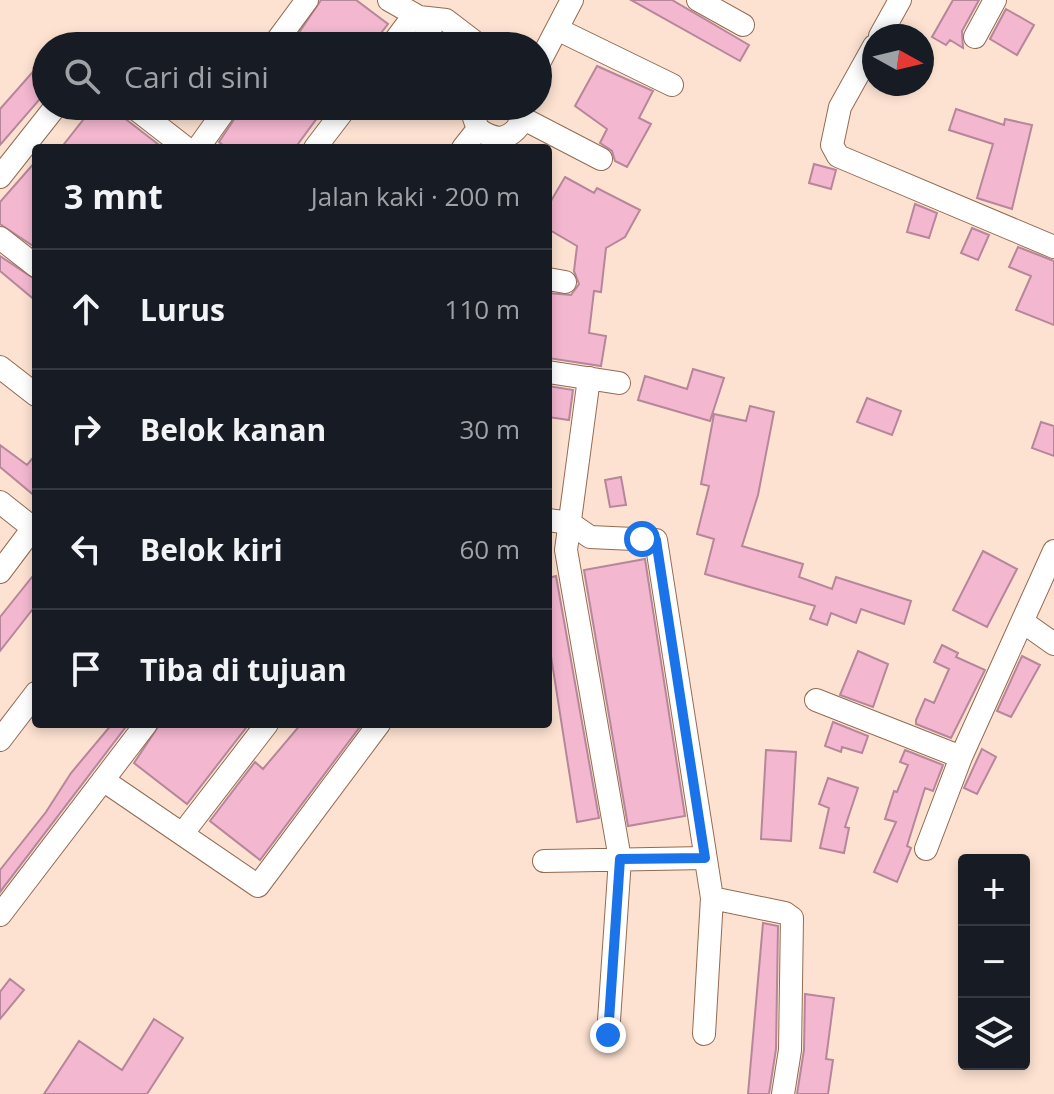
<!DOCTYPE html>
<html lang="id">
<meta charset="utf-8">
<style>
:root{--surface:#171b24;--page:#242831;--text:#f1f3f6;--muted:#9ea1a6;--line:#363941}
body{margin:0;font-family:"Open Sans",sans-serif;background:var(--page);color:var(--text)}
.controls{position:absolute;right:24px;bottom:24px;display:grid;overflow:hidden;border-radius:8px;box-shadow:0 4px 12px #0003}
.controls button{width:72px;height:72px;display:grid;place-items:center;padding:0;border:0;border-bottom:2px solid var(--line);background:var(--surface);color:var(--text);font:40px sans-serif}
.compass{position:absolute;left:862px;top:24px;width:72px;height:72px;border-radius:50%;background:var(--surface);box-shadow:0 4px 12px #0003;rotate:98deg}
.stop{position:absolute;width:24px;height:24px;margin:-18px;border:6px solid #1a73e8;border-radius:50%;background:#fff}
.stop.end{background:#1a73e8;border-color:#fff;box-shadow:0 2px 8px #0008}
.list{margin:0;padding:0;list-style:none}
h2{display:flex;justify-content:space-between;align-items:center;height:104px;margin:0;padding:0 32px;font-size:34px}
h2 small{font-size:26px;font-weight:400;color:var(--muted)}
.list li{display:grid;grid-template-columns:52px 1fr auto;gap:24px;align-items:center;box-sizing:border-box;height:120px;padding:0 32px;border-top:2px solid var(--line)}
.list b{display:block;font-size:30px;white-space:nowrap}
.list em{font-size:26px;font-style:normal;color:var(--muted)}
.icon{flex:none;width:44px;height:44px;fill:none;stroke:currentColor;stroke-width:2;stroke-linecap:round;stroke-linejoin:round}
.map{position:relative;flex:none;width:1054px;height:1094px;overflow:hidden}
.search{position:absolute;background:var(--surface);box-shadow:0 4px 12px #0003;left:32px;top:32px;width:520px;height:88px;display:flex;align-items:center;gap:20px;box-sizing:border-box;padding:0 28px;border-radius:44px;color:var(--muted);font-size:30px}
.panel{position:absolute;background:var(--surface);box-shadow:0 4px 12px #0003;left:32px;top:144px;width:520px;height:584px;border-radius:8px}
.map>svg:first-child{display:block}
.building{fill:#f3b7cf;stroke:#b6869a;stroke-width:2}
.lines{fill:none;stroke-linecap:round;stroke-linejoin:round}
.minor-casing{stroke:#936b52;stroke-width:24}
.minor{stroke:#fff;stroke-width:22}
.route{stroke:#1a73e8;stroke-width:10}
</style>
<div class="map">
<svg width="1054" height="1094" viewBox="0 0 1054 1094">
<rect width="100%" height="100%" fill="#fde2d1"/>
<path class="building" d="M321,0h35l32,24 -17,22h-81z
M631,0h41l77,45 -9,16z
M953,0h26l-17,31 1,17 -13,-8 -4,5 -14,-8z
M1006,9l28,16 -17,30 -27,-16z
M46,57v35l-46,53v-36z
M597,66l56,25 -14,27 12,6 -24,43 -12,-6 -3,-10 -12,-8 7,-14 -32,-23z
M94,106h22l7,11 40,31h-102z
M243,106h83l-31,42h-68l-8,-6z
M956,109l48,16 1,-6 27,6 -20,84 -35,-11 16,-54 -44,-14z
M36,161v87l-36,-24v-22z
M814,164l22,6 -5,19 -22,-6z
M565,177l29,16 3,-5 43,22 -15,27 -19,11 -5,44 -7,-1 -5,42 17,3 -5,30 -53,-8v-65l23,2 8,-11 -5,-13 3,-25 -29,-17v-23z
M915,204l22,9 -8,25 -22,-6z
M972,228l17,7 -11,25 -17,-7z
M1018,247l36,14v64l-38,-15 15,-34 -22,-9z
M0,256l36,24v21l-36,-30z
M693,369l31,9 -14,43 -72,-21 7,-24 42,13z
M548,386l25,4 -4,30 -21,-3z
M867,398l34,13 -9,24 -35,-13z
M750,406l24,6 -16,83 -16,51 61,18 -4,13 33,12 4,-12 75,24 -7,23 -43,-15 -5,14 -25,-10 -4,12 -17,-6 5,-13 -110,-32 9,-35 -17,-5 12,-48 -8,-2 13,-70 32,7z
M1041,422l13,4v30l-22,-8z
M0,445l27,20 9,-11v43l-36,-30z
M621,477l5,28 -16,2 -5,-27z
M983,551l34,18 -30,58 -34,-17z
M645,559l40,257 -57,10 -44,-256z
M36,572v33l-36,46v-34z
M556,576l43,242 -22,4 -29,-185v-59z
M942,645l16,8 -2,4 29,13 -34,68 -35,-14v-4l9,-21 9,4 15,-34 -15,-7z
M858,651l30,13 -15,43 -33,-12z
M1022,656l18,9 -29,52 -14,-6z
M833,722l35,14 -6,17 -20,-6 -1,5 -16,-6z
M112,724h16l-128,168v-22l46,-58 25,-39z
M160,724h89l-62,80 -53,-41z
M301,724h61l-102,136 -50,-39 45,-59 8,7z
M982,749l14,8 -19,37 -13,-6z
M766,750l30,2 -5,89 -30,-2z
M905,750l38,15 -10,26 -8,-3 -18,58 4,2 -14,34 -23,-10 22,-50 -11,-3 9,-28 3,1 11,-27 -8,-3z
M828,778l30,10 -13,39 4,1 -5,25 -24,-5 9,-40 -10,-4z
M763,923l15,3 -2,123 -7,45h-21z
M10,979l14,11 -24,29v-27z
M805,994l29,4 -8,61 7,1 -5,34h-31l7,-44z
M154,1019l29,19 -36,56h-103l35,-53 43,29z"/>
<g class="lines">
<defs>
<path id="minor" d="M389,0l30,17 27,3 34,26
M698,0l45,25
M419,17l19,29
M557,29l115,56
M880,36l20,-36
M975,37l20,-37
M273,46l34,-46
M391,46l23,-31
M874,46l-34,61 -8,38 6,11 216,91
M538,65l34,-65
M132,106l54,42
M475,106l-1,12 4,11c16,11 28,13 41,-3l2,-20
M522,118l79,41
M198,148l30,-42
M315,148l32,-42
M463,148l15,-19
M0,177l56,-71
M0,238l36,28
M548,279l17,3
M0,367l36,28
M548,372l71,11
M589,378l-23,172 54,309 -12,176
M0,502l33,26
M548,520l22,3 20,14 66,3 56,358 -8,136
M0,572l36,-48
M1023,622l31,22
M816,700l145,57
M0,740l36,-47
M103,780l155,106 121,-162
M183,833l84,-109
M926,849l35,-92 93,-206
M544,861l161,-3
M712,898l73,15 7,5 -2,132 -7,44
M0,915l146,-191"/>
</defs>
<use href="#minor" class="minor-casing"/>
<use href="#minor" class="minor"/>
</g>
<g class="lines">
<path class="route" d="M608,1035l12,-176 85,-1 -49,-318 -14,-1"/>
</g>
</svg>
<div class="controls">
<button>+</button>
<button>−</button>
<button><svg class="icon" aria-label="layers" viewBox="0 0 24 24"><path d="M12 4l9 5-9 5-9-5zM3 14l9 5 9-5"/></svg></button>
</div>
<svg class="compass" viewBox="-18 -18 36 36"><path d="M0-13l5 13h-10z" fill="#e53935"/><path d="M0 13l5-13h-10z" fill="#9ea1a6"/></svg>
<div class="stop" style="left:642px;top:539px"></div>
<div class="stop end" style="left:608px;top:1035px"></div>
<div class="search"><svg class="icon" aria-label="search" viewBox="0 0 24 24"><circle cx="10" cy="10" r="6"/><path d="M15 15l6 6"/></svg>Cari di sini</div>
<section class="panel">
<h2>3 mnt<small>Jalan kaki · 200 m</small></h2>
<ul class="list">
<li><svg class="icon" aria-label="ahead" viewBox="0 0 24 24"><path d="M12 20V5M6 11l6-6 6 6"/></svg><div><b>Lurus</b></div><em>110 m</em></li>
<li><svg class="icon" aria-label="right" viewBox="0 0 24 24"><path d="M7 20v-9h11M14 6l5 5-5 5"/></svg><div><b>Belok kanan</b></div><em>30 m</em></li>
<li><svg class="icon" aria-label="left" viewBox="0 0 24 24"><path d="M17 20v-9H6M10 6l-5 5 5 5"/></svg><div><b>Belok kiri</b></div><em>60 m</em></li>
<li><svg class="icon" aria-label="arrive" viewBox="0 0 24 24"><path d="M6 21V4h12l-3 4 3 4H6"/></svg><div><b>Tiba di tujuan</b></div></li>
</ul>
</section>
</div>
